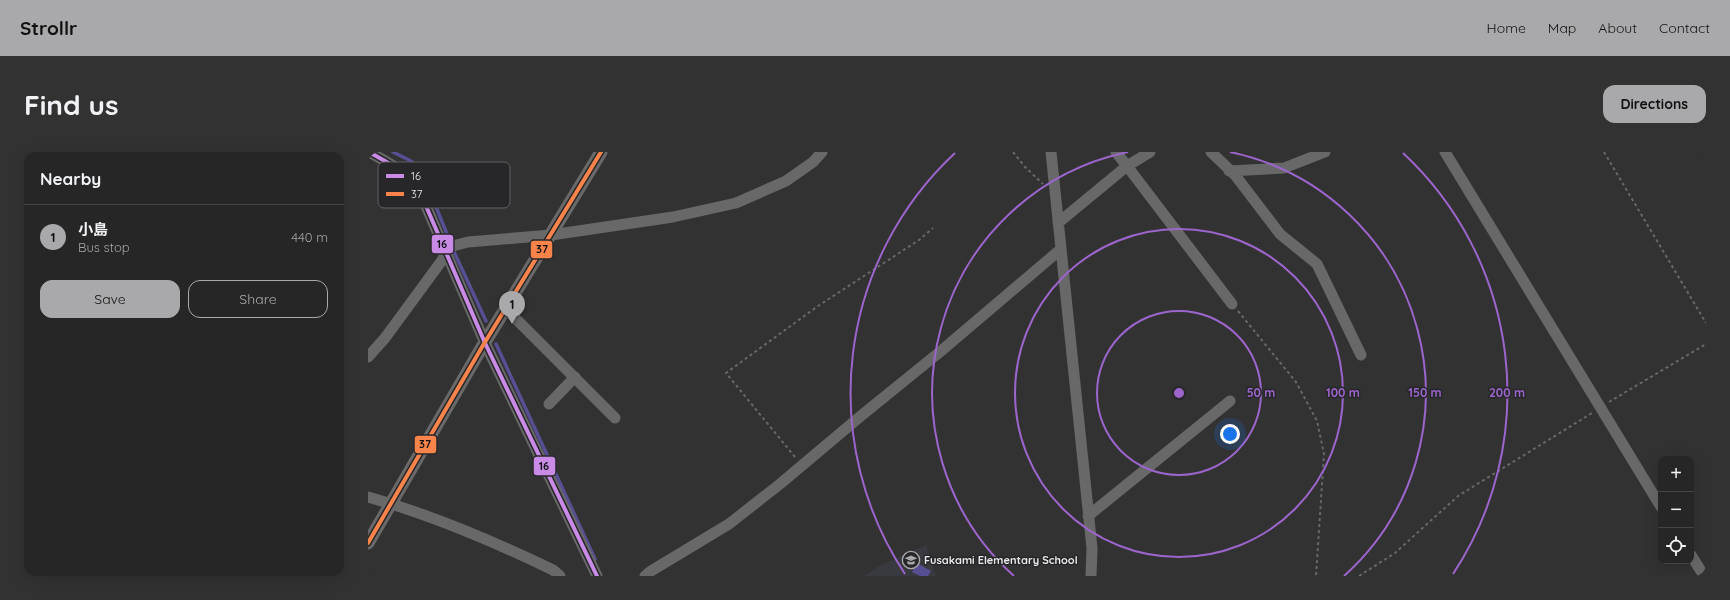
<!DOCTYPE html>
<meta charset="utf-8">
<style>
:root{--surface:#262626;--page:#323232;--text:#f1f3f6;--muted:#a4a5a7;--line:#424343;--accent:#a9a9ab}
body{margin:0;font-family:Quicksand,"Noto Sans JP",sans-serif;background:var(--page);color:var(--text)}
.controls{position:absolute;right:12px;bottom:12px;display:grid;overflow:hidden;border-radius:8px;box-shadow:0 4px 16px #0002}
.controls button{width:36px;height:36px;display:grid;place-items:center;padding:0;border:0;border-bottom:1px solid var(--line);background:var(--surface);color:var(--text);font:20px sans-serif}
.you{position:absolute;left:862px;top:282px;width:14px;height:14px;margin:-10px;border:3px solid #fff;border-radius:50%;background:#1a73e8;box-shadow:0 0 0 6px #1a73e833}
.badge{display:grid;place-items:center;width:26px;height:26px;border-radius:50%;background:var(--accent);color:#111;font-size:13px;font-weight:700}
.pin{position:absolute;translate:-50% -33px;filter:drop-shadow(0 1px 2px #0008)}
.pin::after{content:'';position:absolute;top:21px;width:14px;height:12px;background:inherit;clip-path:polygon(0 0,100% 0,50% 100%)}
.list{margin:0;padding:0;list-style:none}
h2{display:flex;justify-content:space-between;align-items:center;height:52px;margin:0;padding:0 16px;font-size:17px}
h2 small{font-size:13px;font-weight:400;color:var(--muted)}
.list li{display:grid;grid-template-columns:26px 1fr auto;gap:12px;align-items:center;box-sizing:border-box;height:64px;padding:0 16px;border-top:1px solid var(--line)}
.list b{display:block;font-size:15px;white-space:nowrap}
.list p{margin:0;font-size:13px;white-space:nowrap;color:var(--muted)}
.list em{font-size:13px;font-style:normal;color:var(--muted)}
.actions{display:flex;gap:8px;padding:12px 16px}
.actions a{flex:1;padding:9px 0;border:1px solid var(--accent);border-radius:12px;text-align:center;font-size:14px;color:var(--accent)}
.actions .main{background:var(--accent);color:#111}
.icon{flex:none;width:22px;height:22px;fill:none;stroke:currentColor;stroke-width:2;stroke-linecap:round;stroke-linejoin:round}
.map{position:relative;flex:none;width:1338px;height:424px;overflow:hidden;border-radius:12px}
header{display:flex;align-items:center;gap:24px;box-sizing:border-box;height:56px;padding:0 20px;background:var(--accent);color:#111}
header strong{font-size:19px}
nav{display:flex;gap:22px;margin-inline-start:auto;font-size:14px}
.intro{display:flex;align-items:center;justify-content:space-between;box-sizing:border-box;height:96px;padding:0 24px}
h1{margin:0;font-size:28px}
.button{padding:10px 18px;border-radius:12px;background:var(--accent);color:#111;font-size:14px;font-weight:700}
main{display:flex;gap:24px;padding:0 24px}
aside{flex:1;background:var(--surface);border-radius:12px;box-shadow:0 4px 16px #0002}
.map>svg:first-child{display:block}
.built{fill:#393940}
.water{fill:#574f93}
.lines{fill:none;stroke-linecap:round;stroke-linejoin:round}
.stream{stroke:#574f93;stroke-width:3.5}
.path{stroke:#686868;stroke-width:2;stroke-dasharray:3 3;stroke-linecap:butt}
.minor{stroke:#686869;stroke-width:11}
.major{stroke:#69696a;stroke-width:13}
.bus-1-casing{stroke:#27272a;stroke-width:7}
.bus-2-casing{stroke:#27272a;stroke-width:7}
.bus-1{stroke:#ca8be6;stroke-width:4}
.bus-2{stroke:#f8844c;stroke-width:4}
.ring{fill:none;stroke:#9c65cc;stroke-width:2}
.labels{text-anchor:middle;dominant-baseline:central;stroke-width:3;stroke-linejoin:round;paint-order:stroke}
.poi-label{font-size:11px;font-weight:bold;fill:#e9e9eb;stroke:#27272a;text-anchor:start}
.key{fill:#27272a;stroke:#616164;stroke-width:1}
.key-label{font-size:11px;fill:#e9e9eb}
.centre{fill:#9c65cc;stroke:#27272a;stroke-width:2}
.ring-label{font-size:12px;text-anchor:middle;font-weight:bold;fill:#9c65cc;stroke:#27272a;stroke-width:3;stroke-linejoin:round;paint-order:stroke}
.line-badge{stroke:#27272a;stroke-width:1.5}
.pale-badge-label{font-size:11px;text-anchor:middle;font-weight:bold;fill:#111}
</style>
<header>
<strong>Strollr</strong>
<nav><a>Home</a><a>Map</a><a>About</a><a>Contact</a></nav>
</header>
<div class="intro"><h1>Find us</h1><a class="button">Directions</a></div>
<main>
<aside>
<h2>Nearby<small></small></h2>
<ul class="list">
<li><span class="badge">1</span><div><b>小島</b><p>Bus stop</p></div><em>440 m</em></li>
</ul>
<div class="actions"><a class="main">Save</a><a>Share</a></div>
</aside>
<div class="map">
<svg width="1338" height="424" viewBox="0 0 1338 424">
<rect width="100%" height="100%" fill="#323233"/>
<path class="built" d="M558,393l10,31h-72l17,-11z"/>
<path class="water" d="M549,411l14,8 -3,5h-8l-8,-4z"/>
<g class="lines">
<path class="stream" d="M25,0l18,9 9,10 8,16 27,67 31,67
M128,192l99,215"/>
<path class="path" d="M645,0l12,15 18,17
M1236,0l102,171
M870,159l58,71 21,39 7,33 -8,122
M1241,250l97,-58
M427,305l-69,-84 92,-67 101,-66 14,-12
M991,424l36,-23 63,-57 134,-83"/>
<path class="minor" d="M1,0c23,13 36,18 51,40l65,151 112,233
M683,0l41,396 -1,28
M748,0l11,14 23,-14
M843,0l24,23 45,59 37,30 44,91
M1077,0l216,355
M861,19l55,-3 41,-16
M690,71l69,-57 105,138
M138,157l109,109
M0,205l17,-19 58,-79 3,-10 3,-2 19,-5 83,-7 122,-18 63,-14 50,-22 27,-19 9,-10
M181,252l26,-27
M0,345c64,18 125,44 185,73l7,6
M720,364l142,-115
M1323,403l13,21
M277,424l6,-5 78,-47 51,-40 82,-69 79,-64 120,-102"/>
<path class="major" d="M0,391l114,-196 119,-195"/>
<defs>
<path id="bus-1" d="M1,0c23,13 36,18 51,40l65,151 112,233"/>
<path id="bus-2" d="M0,391l114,-196 119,-195"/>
</defs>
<use href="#bus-1" class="bus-1-casing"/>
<use href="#bus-2" class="bus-2-casing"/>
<use href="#bus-1" class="bus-1"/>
<use href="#bus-2" class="bus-2"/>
</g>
<g class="ring">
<circle cx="811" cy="241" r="82"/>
<circle cx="811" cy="241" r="164"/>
<path d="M646 424A246 246 0 0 1 760 0M862 0A246 246 0 0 1 976 424"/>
<path d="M537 422A328 328 0 0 1 587 1M1035 1A328 328 0 0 1 1085 422"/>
</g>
<defs>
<symbol id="school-ring" viewBox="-11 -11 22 22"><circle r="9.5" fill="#27272a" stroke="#a9a9ab" stroke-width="1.5"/><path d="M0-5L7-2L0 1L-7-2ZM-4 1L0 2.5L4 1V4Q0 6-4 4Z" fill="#a9a9ab"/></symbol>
</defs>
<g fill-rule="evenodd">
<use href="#school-ring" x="533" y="398" width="20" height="20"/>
</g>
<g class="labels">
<g class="poi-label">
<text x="556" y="408">Fusakami Elementary School</text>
</g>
</g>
<rect x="10" y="10" width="132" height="46" rx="6" class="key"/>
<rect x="18" y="22" width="18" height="4" fill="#ca8be6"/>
<rect x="18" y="40" width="18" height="4" fill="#f8844c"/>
<g class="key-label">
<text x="43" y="28">16</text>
<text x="43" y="46">37</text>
</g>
<circle cx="811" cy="241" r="6" class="centre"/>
<g class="ring-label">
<text x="893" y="245">50 m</text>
<text x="975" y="245">100 m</text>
<text x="1057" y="245">150 m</text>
<text x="1139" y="245">200 m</text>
</g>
<g class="line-badge">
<rect x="63" y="82" width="23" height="20" rx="4" fill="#ca8be6"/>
<rect x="162" y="88" width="23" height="19" rx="4" fill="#f8844c"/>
<rect x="46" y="283" width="23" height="19" rx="4" fill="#f8844c"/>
<rect x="165" y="304" width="23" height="20" rx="4" fill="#ca8be6"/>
</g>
<g class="pale-badge-label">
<text x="74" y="96">16</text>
<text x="174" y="101">37</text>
<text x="57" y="296">37</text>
<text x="176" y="318">16</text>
</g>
</svg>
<div class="controls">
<button>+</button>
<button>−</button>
<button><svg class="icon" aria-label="locate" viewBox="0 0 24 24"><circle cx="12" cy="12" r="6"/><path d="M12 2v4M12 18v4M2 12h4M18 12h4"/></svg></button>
</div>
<div class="you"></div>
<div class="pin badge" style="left:144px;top:172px">1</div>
</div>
</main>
